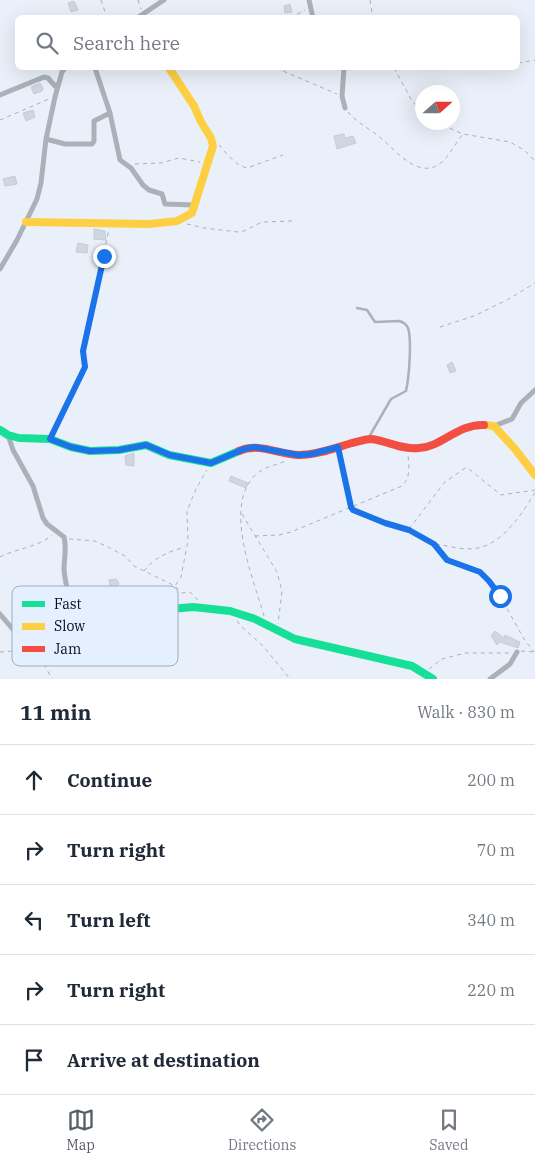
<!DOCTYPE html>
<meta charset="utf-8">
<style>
:root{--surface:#fff;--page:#f2f2f3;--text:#1f2937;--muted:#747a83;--line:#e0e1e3;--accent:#575d65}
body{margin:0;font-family:"IBM Plex Serif",serif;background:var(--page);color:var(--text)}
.compass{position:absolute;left:415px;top:85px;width:45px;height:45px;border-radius:50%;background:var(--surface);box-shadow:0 5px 20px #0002;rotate:69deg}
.stop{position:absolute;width:15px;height:15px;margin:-11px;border:4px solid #1a73e8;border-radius:50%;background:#fff}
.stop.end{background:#1a73e8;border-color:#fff;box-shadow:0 1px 5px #0008}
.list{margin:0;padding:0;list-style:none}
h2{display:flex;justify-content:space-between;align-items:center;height:65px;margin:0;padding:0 20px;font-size:21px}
h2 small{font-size:16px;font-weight:400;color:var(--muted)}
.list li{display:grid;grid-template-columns:32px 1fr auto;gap:15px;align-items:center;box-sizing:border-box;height:70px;padding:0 20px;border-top:1px solid var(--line)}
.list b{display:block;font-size:19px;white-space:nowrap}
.list em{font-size:16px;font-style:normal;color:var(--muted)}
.icon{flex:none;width:28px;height:28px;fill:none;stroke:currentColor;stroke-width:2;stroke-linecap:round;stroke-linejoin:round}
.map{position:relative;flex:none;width:535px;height:679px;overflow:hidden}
.search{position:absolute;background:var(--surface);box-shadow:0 5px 20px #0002;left:15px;right:15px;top:15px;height:55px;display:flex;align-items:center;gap:12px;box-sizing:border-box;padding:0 18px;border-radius:8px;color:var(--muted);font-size:19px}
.sheet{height:415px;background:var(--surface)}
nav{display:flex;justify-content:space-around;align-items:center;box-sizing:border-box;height:70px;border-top:1px solid var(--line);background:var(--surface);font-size:14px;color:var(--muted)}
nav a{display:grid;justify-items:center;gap:2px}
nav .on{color:var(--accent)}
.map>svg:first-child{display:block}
.building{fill:#d0d6df;stroke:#c6ccd5}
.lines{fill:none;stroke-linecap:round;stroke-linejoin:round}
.path{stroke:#abb0b8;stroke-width:1;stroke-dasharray:4 4;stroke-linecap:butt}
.lane{stroke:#aab1b9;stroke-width:2.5}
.street{stroke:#aab1b9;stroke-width:5}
.fast{stroke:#16e098;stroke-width:8}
.slow{stroke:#ffcf43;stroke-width:8}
.jam{stroke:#f24e42;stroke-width:8}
.route{stroke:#1a73e8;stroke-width:6}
.key{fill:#e4efff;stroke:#a2acb9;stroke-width:1}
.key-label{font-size:14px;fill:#080e16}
</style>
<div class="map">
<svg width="535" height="679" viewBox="0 0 535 679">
<rect width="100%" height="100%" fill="#eaf0f9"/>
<path class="building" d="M74,1l4,9 -7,2 -3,-9z
M290,4l2,8 -7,1 -1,-7z
M40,83l3,6 -1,2 -8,3 -3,-7z
M33,110l2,7 -9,4 -3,-8z
M344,134l1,4 8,-2 3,7 -19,6 -3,-13z
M15,176l2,8 -12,2 -2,-7z
M94,229l11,2 1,9 -12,-1z
M78,243l10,2 -1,8 -11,-1z
M452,362l4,9 -6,2 -3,-8z
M134,453v13l-8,-1 -1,-9z
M231,476l17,7 -2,5 -17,-7z
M116,579l2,2 1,7h-9l-1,-8z
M88,586v5l-15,3 1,-6z
M495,631l9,7 1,-3 15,7 -2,6 -18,-6 -3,3 -6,-9z"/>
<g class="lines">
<path class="path" d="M101,0l6,18
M138,0l3,9
M370,0l3,18
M290,18l15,-8
M518,63l17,-3
M276,68l61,26
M394,68l17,31 11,14
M348,112c9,11 24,18 34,27 15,13 38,42 60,23 8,-7 14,-20 21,-28
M0,120l49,-21
M435,122l28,12 47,8 14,8 11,11
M219,145c8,9 16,20 28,23l36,-13
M135,164l26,-1 18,-5 21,4
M187,224l17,4 34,4 6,-1 18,-9 31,-1
M94,299l15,-70
M440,327l34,-11 33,-16 28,-17
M339,454l12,53 2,3 32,13 24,7 25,14 13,16 33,12 9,9 11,15 24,43 10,13
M242,514l35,58 5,19 -4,33
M409,529l35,-46 21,-15 4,1 32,26 34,-5
M255,536l24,-1 12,-3 111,-46c9,-9 7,-20 6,-31
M69,539l26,2 13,6 17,9 9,10 41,20 7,7 8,-1 9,9
M436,544c13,2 29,7 42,4 25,-5 45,-35 57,-56
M0,557c17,-9 37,-9 52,-22
M144,571c11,-14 24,-19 41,-24
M159,602l16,-16 6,-9 7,-37 -1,-29 9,-22 11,-19
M264,616c-10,-36 -44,-115 -5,-144 8,-6 19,-7 28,-12
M237,621l4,5 22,20 27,33
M33,643l19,36
M521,651l14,1
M0,652l28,-2 7,-3
M429,669l13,-10 23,-6h45"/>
<path class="lane" d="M357,308l10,2 8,12 24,-1c4,1 7,3 9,7 4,12 1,50 -2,63l-15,8 -22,38"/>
<path class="street" d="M309,0l4,18
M137,18l27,-18
M95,68l15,45 10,47 11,8 12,17 6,5 13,4 3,10 29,1
M344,68l-2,28 3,12
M0,95l44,-18 4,1 7,8 3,-2
M46,139l19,5h27l2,-3v-20l16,-8
M0,269l17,-29 20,-41 4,-16 5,-44 9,-42 7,-25 3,-4
M494,426l18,-7 9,-16 14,-13
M50,439l35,-72 -2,-16 10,-46
M0,614l16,19 8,6 7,-1 37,-18c5,-18 -3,-33 -4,-51 0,-11 3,-21 0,-32l-17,-13 -4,-6 -10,-32 -20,-36 -5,-15
M490,679l20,-15 7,-12"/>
<path class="fast" d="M0,430l8,5 11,3 31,1 21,8 19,4 29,-1 27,-5 23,10 42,8 28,-12
M68,620l39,-11h64l22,-2 37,4 25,8 40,20 117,27 21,13"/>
<path class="slow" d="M26,222l124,2 27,-3 15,-8 21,-67 -2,-8 -10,-16 -7,-16 -25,-38
M484,425l10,1 21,23 20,26"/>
<path class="jam" d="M239,451c21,-9 40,4 60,4 18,0 36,-7 53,-12 6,-1 13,-4 19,-4 17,2 31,11 48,9 23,-1 38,-24 65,-23"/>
</g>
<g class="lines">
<path class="route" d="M104,256l-21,95 2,16 -35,72 21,8 19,4 29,-1 27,-5 24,10 41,8 33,-14 11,-2 43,8 14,-1 26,-7 13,60 2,3 32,13 24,7 25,14 13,16 33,12 9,9 11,15"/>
</g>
<rect x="12" y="586" width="166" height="80" rx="8" class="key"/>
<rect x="22" y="601" width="23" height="6" fill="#16e098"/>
<rect x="22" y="623" width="23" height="7" fill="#ffcf43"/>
<rect x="22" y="646" width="23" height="6" fill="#f24e42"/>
<g class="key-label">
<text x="54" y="609">Fast</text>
<text x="54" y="631">Slow</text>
<text x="54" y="654">Jam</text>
</g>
</svg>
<svg class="compass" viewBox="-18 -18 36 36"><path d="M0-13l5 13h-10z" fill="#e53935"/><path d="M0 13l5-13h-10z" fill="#747a83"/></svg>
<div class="stop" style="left:500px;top:596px"></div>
<div class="stop end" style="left:104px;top:256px"></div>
<div class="search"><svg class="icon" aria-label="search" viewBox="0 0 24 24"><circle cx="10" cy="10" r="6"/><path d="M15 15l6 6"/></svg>Search here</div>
</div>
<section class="sheet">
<h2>11 min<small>Walk · 830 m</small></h2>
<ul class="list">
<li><svg class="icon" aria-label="ahead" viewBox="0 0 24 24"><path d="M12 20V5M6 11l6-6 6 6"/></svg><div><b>Continue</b></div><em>200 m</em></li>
<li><svg class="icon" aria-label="right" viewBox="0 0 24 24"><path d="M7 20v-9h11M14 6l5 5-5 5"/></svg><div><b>Turn right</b></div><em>70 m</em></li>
<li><svg class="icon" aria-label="left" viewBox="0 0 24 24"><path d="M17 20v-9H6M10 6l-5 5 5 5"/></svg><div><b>Turn left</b></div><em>340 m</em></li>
<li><svg class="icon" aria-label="right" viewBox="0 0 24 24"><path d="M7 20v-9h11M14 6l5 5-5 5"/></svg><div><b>Turn right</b></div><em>220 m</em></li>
<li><svg class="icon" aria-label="arrive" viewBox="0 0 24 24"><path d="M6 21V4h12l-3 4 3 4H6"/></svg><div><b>Arrive at destination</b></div></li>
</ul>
</section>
<nav>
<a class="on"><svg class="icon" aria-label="map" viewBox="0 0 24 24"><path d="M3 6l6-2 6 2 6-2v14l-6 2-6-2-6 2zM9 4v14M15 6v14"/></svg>Map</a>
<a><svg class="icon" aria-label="directions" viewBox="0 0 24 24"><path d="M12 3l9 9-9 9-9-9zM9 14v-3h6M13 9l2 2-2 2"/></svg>Directions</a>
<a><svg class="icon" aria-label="saved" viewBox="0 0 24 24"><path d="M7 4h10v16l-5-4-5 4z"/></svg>Saved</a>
</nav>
